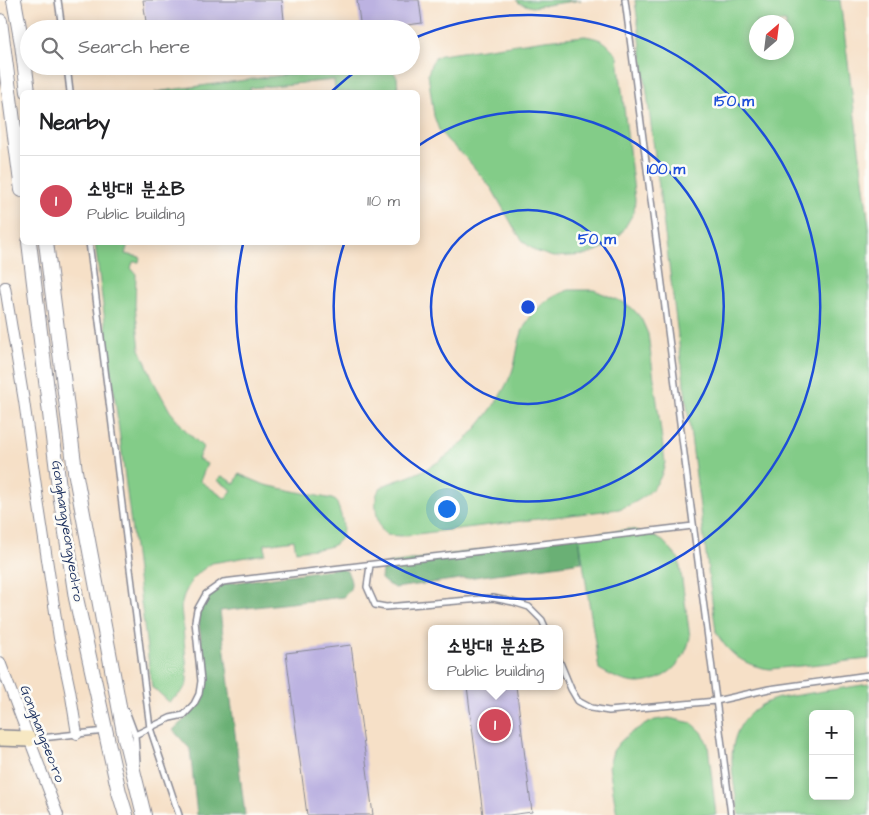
<!DOCTYPE html>
<meta charset="utf-8">
<style>
:root{--surface:#fff;--page:#f6f6f6;--text:#202124;--muted:#757577;--line:#e0e0e0;--accent:#d1495b}
body{margin:0;font-family:"Architects Daughter","Poor Story",sans-serif;background:var(--page);color:var(--text)}
.controls{position:absolute;right:15px;bottom:15px;display:grid;overflow:hidden;border-radius:8px;box-shadow:0 2px 12px #0003}
.controls button{width:45px;height:45px;display:grid;place-items:center;padding:0;border:0;border-bottom:1px solid var(--line);background:var(--surface);color:var(--text);font:25px sans-serif}
.compass{position:absolute;left:749px;top:15px;width:45px;height:45px;border-radius:50%;background:var(--surface);box-shadow:0 2px 12px #0003;rotate:28deg}
.you{position:absolute;left:446px;top:508px;width:18px;height:18px;margin:-12px;border:4px solid #fff;border-radius:50%;background:#1a73e8;box-shadow:0 0 0 8px #1a73e833}
.badge{display:grid;place-items:center;width:32px;height:32px;border-radius:50%;background:var(--accent);color:#fff;font-size:16px;font-weight:700}
.pin{position:absolute;translate:-50% -50%;border:2px solid #fff;box-shadow:0 1px 5px #0006}
.popup{position:absolute;left:428px;top:625px;width:135px;height:65px;box-sizing:border-box;display:grid;place-content:center;border-radius:8px;background:var(--surface);filter:drop-shadow(0 1px 4px #0005);font-size:16px;white-space:nowrap;color:var(--muted)}
.popup b{font-size:19px;color:var(--text)}
.popup::after{content:'';position:absolute;left:50%;top:100%;margin-left:-10px;border:10px solid transparent;border-top-color:var(--surface)}
.list{margin:0;padding:0;list-style:none}
h2{display:flex;justify-content:space-between;align-items:center;height:65px;margin:0;padding:0 20px;font-size:21px}
h2 small{font-size:16px;font-weight:400;color:var(--muted)}
.list li{display:grid;grid-template-columns:32px 1fr auto;gap:15px;align-items:center;box-sizing:border-box;height:90px;padding:0 20px;border-top:1px solid var(--line)}
.list b{display:block;font-size:19px;white-space:nowrap}
.list p{margin:0;font-size:16px;white-space:nowrap;color:var(--muted)}
.list em{font-size:16px;font-style:normal;color:var(--muted)}
.icon{flex:none;width:28px;height:28px;fill:none;stroke:currentColor;stroke-width:2;stroke-linecap:round;stroke-linejoin:round}
.map{position:relative;flex:none;width:869px;height:815px;overflow:hidden}
.search{position:absolute;background:var(--surface);box-shadow:0 2px 12px #0003;left:20px;top:20px;width:400px;height:55px;display:flex;align-items:center;gap:12px;box-sizing:border-box;padding:0 18px;border-radius:28px;color:var(--muted);font-size:19px}
.panel{position:absolute;background:var(--surface);box-shadow:0 2px 12px #0003;left:20px;top:90px;width:400px;height:155px;border-radius:8px}
.map>svg:first-child{display:block}
.green{fill:#83cc88;stroke:#4f7e73;fill-rule:evenodd}
.forest{fill:#6ab074;stroke:#427069}
.building{fill:#bcb2e1}
.lines{fill:none;stroke-linecap:round;stroke-linejoin:round}
.service-casing{stroke:#888892;stroke-width:8}
.minor-casing{stroke:#888892;stroke-width:12}
.tertiary-casing{stroke:#888892;stroke-width:16}
.secondary-casing{stroke:#888892;stroke-width:18}
.service{stroke:#fff;stroke-width:5}
.minor{stroke:#fff;stroke-width:10}
.tertiary{stroke:#fff;stroke-width:14}
.secondary{stroke:#f7e8c3;stroke-width:15}
.ring{fill:none;stroke:#1d4ed8;stroke-width:2.5}
.labels{text-anchor:middle;dominant-baseline:central;stroke-width:5;stroke-linejoin:round;paint-order:stroke}
.street-label{font-size:14px;fill:#1b2f5e;stroke:#fdfcf7}
.centre{fill:#1d4ed8;stroke:#fdfcf7;stroke-width:2.5}
.ring-label{font-size:15px;text-anchor:middle;font-weight:bold;fill:#1d4ed8;stroke:#fdfcf7;stroke-width:5;stroke-linejoin:round;paint-order:stroke}
</style>
<div class="map">
<svg width="869" height="815" viewBox="0 0 869 815">
<rect width="100%" height="100%" fill="#fdfcf7"/>
<filter id="ink" filterUnits="userSpaceOnUse"><feTurbulence type="fractalNoise" baseFrequency=".02" numOctaves="2"/><feDisplacementMap in="SourceGraphic" scale="10" xChannelSelector="R" yChannelSelector="G"/><feConvolveMatrix kernelMatrix="1 2 1 2 8 2 1 2 1" color-interpolation-filters="sRGB"/></filter>
<filter id="wash" filterUnits="userSpaceOnUse"><feTurbulence type="fractalNoise" baseFrequency=".0096" numOctaves="4" result="noise"/><feDisplacementMap in="SourceGraphic" scale="20" xChannelSelector="R" yChannelSelector="G"/><feGaussianBlur stdDeviation="1.12" result="paint"/><feColorMatrix in="noise" values="0 0 0 0 0 0 0 0 0 0 0 0 0 0 0 0 0 1.4 0 .05"/><feComposite in="paint" operator="in"/></filter>
<g filter="url(#wash)">
<rect width="100%" height="100%" fill="#f6e0c7"/>
<path class="green" d="M516,0h65l-49,7 -13,-4z
M635,0h205l29,226v433l-99,10c-25,-3 -42,-15 -54,-37zM786,22v30h-30v-30z
M585,36c18,3 22,6 33,21l17,143 -1,12 -13,22 -16,13 -18,8 -34,2 -18,-6 -11,-9 -7,-9 -25,-44 -25,-30 -19,-18 -9,-11 -5,-14 -6,-42 3,-10 4,-6 6,-3 104,-15z
M351,66h36l5,4 5,7 1,13 -1,2h-62l-1,-12 -84,8v4h-95z
M95,243h33l-3,11 15,3 -1,5h-6l-2,6 5,6 -1,32 5,43 15,35 15,27 17,21 16,15 -5,12 9,5 -7,17 26,18 6,-9 -15,-10 5,-4 13,8 4,-10 26,11 67,14 4,2c5,13 13,33 -1,43 -8,6 -30,5 -39,7l-2,-11 -29,4v10l-53,9 -11,8 -10,10 -7,14 -3,12 6,64v12l-5,9 -13,10 -13,-12 -4,-2z
M569,290h25l29,12 9,6 9,10 7,16 17,128c-4,26 -23,39 -46,47l-218,27 -14,-1c-3,-2 -6,-5 -7,-9 -4,-9 -8,-33 2,-39 5,-4 21,-8 28,-11 21,-8 41,-21 57,-38 17,-17 36,-43 45,-66 5,-13 5,-28 10,-40 10,-23 25,-34 47,-42z
M630,529l17,4 16,8 16,18 11,78c-4,25 -25,45 -51,46 -14,0 -28,-7 -40,-14l-20,-133z
M869,684v131h-130c-5,-35 -18,-76 13,-103 8,-7 16,-11 27,-14zM813,714h37v82h-37z
M669,718l23,5 10,9 6,13 8,70h-99l-8,-49 4,-15 7,-9 9,-8 13,-8 13,-6z"/>
<path class="forest" d="M579,536l3,26 -187,26 -8,-4 -6,-5 1,-10 7,-6z
M339,568l8,3c5,11 7,17 -4,26l-123,14 25,204h-48l-7,-66 -17,-19 24,-22 7,-19v-24l-6,-49 2,-12 5,-11 19,-9z"/>
<g id="blocks">
<path class="building" d="M143,0h139l3,29h-138z
M357,0h62l3,23 -43,6h-18z
M351,645l22,170h-66l-21,-162z
M467,686h49l16,126 -23,3h-26z"/>
</g>
</g>
<g filter="url(#ink)">
<use href="#blocks" fill-opacity="0" stroke="#888892" stroke-width="1"/>
<g class="lines">
<defs>
<path id="service" d="M58,0l4,29
M625,0l106,815
M67,66l3,26
M89,242l61,486 29,87
M370,565l-3,22 8,18 11,2 107,-9 20,4 16,5 13,13 4,9
M559,660l12,29 7,12 13,7 18,3 107,-10 53,-12 100,-14
M126,711l9,24 2,28
M135,735l35,-17 14,-3 10,-11 5,-10 2,-13 -6,-60 2,-11 9,-16 17,-12 470,-56
M32,739l73,-8"/>
<path id="minor" d="M5,287l19,114 14,99 21,138 11,52 7,44
M0,662l58,153"/>
<path id="tertiary" d="M14,0l8,44 6,48
M0,21l22,169
M29,242l30,245 17,111 43,194 7,23
M46,242l29,229 50,267 19,77"/>
<path id="secondary" d="M0,738l29,1"/>
</defs>
<use href="#service" class="service-casing"/>
<use href="#minor" class="minor-casing"/>
<use href="#tertiary" class="tertiary-casing"/>
<use href="#secondary" class="secondary-casing"/>
<use href="#service" class="service"/>
<use href="#minor" class="minor"/>
<use href="#tertiary" class="tertiary"/>
<use href="#secondary" class="secondary"/>
</g>
</g>
<g class="ring">
<circle cx="528" cy="307" r="97"/>
<path d="M418 146A195 195 0 1 1 344 244"/>
<path d="M331 92A292 292 0 0 1 363 66M412 39A292 292 0 1 1 243 244"/>
</g>
<g class="labels">
<g class="street-label">
<text transform="translate(67 531) rotate(81)">Gonghangyeongyeol-ro</text>
<text transform="translate(42 734) rotate(69)">Gonghangseo-ro</text>
</g>
</g>
<circle cx="528" cy="307" r="8" class="centre"/>
<g class="ring-label">
<text x="734" y="106">150 m</text>
<text x="666" y="174">100 m</text>
<text x="597" y="244">50 m</text>
</g>
</svg>
<div class="controls">
<button>+</button>
<button>−</button>
</div>
<svg class="compass" viewBox="-18 -18 36 36"><path d="M0-13l5 13h-10z" fill="#e53935"/><path d="M0 13l5-13h-10z" fill="#757577"/></svg>
<div class="you"></div>
<div class="pin badge" style="left:495px;top:725px">1</div>
<div class="popup"><b>소방대 분소B</b>Public building</div>
<div class="search"><svg class="icon" aria-label="search" viewBox="0 0 24 24"><circle cx="10" cy="10" r="6"/><path d="M15 15l6 6"/></svg>Search here</div>
<section class="panel">
<h2>Nearby<small></small></h2>
<ul class="list">
<li><span class="badge">1</span><div><b>소방대 분소B</b><p>Public building</p></div><em>110 m</em></li>
</ul>
</section>
</div>
